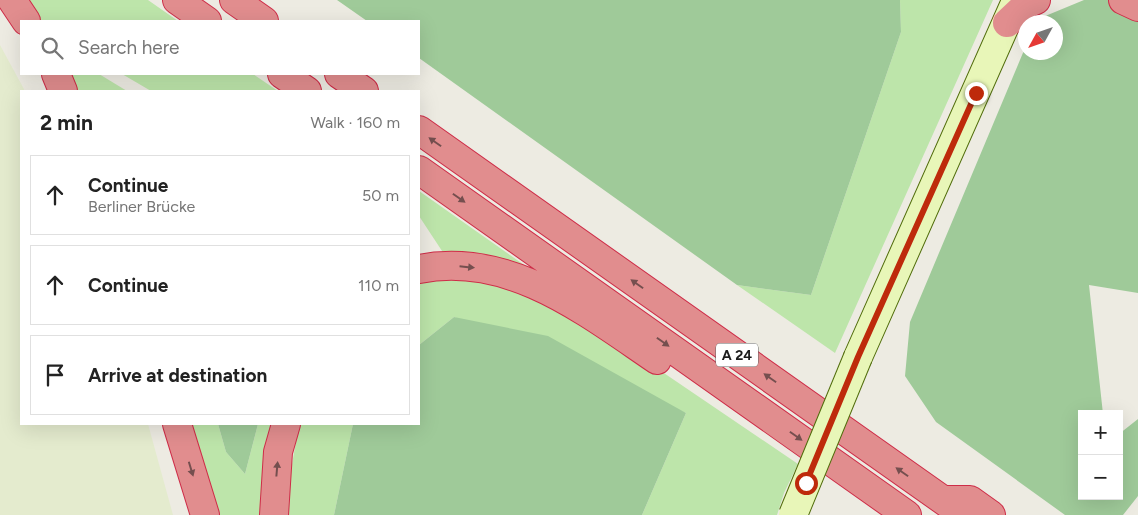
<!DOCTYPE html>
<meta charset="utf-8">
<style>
:root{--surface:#fff;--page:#f6f6f6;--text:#222;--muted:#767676;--line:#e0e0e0}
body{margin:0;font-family:Figtree,sans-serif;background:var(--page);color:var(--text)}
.controls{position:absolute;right:15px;bottom:15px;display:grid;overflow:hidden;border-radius:0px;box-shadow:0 5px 20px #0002}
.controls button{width:45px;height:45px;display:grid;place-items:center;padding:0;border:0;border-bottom:1px solid var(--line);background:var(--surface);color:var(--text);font:25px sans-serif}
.compass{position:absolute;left:1018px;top:15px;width:45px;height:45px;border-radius:50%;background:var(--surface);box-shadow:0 5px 20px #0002;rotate:230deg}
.stop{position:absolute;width:15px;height:15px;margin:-11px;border:4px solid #be2a0b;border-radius:50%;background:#fff}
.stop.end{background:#be2a0b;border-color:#fff;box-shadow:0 1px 5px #0008}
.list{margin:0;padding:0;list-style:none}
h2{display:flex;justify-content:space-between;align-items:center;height:65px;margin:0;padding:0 20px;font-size:21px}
h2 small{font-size:16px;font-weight:400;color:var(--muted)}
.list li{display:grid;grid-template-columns:32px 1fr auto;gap:15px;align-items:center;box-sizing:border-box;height:80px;margin:0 10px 10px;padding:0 10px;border:1px solid var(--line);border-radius:0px}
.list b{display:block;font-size:19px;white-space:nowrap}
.list p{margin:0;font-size:16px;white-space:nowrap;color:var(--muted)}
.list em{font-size:16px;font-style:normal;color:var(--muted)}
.icon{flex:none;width:28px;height:28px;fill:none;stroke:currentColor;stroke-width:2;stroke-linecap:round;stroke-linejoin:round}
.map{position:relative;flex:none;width:1138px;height:515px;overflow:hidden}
.search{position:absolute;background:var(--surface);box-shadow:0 5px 20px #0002;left:20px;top:20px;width:400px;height:55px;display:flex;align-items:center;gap:12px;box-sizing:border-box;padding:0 18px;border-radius:0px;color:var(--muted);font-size:19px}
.panel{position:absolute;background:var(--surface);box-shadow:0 5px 20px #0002;left:20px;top:90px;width:400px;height:335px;border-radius:0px}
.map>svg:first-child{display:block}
.farmland{fill:#e4ebce}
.grass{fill:#bde5aa}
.forest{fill:#9fca99}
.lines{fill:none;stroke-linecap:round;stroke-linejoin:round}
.secondary-casing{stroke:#506c0a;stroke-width:30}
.motorway-casing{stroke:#ce2d48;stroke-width:30}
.secondary{stroke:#e8f6b8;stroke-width:28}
.motorway{stroke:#e18d8e;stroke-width:28}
.secondary-bridge-casing{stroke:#506c0a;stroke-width:30;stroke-linecap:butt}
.secondary-bridge{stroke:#e8f6b8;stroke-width:28}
.oneway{fill:#754f4f}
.route{stroke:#be2a0b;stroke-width:6}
.labels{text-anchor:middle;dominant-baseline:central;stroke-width:4;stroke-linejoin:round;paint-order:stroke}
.shield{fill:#fff;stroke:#606060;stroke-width:1}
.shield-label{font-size:14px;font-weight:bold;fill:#1c1c1c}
</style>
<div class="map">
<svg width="1138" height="515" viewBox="0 0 1138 515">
<rect width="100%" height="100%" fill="#edebe2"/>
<path class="farmland" d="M0,45l25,46h-4v333h127l25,91h-173z"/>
<path class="grass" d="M25,0h123l30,21h-139z
M900,0h93l-158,353 -98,-68 74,10 90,-263z
M67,74h32l28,17h-52z
M122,74h131l25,17h-127z
M419,191l108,76 -2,2 -81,-15 -25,-38z
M465,278l40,6 69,28 224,152 -14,29 -7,22h-135l44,-102 -232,-96 -35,28v-63z
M191,424h27l8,28 19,22 13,-50h24l-11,91h-51z
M299,424h54l-19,91h-48l1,-22z"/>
<path class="forest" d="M337,0h563l1,32 -90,263 -74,-10 -318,-227v-37h-52z
M1084,0h27l27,8v285l-49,-8 14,129h-21v82h37v-62l19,-15v77l-15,19h-58l-129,-93 -31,-46 5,-54 115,-274 1,4h30v-30h-20l2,-3z
M454,317l94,19 138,77 -44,102h-308l19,-91h66v-79z
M218,424h40l-13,50 -19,-22z"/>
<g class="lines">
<defs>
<path id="secondary" d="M858,357l158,-356"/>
<path id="motorway" d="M12,0l14,21
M177,0l30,21
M234,0l30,21
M1123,0l15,7
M1007,23l20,-19 9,-4
M56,74l7,17
M282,74l25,17
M339,74l25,17
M419,130l545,385
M419,170l488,345
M419,269c91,-18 167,43 238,91
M177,424l28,91
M946,500h24l21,15
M274,515l4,-63 8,-28"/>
</defs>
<use href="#secondary" class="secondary-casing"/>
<use href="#motorway" class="motorway-casing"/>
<use href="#secondary" class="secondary"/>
<use href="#motorway" class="motorway"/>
<defs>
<path id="secondary-bridge" d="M793,515l65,-158"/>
</defs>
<use href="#secondary-bridge" class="secondary-bridge-casing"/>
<use href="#secondary-bridge" class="secondary-bridge"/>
</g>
<defs><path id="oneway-solid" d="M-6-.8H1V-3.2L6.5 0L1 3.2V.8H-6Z" transform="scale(1.25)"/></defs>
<g class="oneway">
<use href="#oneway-solid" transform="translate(435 142) rotate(-145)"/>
<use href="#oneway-solid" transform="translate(459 198) rotate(35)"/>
<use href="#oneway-solid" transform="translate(467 267) rotate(6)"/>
<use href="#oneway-solid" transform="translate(637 284) rotate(-145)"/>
<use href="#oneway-solid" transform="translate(663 342) rotate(35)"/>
<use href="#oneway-solid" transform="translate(770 378) rotate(-145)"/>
<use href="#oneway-solid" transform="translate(796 436) rotate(35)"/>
<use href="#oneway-solid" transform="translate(191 469) rotate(73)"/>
<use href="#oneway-solid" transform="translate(277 469) rotate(-85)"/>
<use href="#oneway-solid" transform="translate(902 472) rotate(-145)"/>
</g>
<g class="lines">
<path class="route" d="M806,483l52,-126 118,-264"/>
</g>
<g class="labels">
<rect class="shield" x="716" y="343.5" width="42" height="23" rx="4"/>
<g class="shield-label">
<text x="737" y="355">A 24</text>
</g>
</g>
</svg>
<div class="controls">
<button>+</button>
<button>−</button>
</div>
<svg class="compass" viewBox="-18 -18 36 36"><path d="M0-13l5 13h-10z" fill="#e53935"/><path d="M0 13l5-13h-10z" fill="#767676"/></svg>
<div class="stop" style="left:806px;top:483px"></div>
<div class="stop end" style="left:976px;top:93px"></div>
<div class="search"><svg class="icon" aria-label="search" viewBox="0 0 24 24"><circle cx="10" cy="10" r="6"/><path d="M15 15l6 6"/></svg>Search here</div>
<section class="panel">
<h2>2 min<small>Walk · 160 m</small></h2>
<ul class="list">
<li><svg class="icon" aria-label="ahead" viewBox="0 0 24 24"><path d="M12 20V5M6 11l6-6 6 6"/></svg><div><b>Continue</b><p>Berliner Brücke</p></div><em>50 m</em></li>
<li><svg class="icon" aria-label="ahead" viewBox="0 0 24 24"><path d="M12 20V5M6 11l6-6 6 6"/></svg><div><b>Continue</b></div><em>110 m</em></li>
<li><svg class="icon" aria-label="arrive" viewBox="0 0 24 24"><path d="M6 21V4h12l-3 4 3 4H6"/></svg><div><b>Arrive at destination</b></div></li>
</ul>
</section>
</div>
